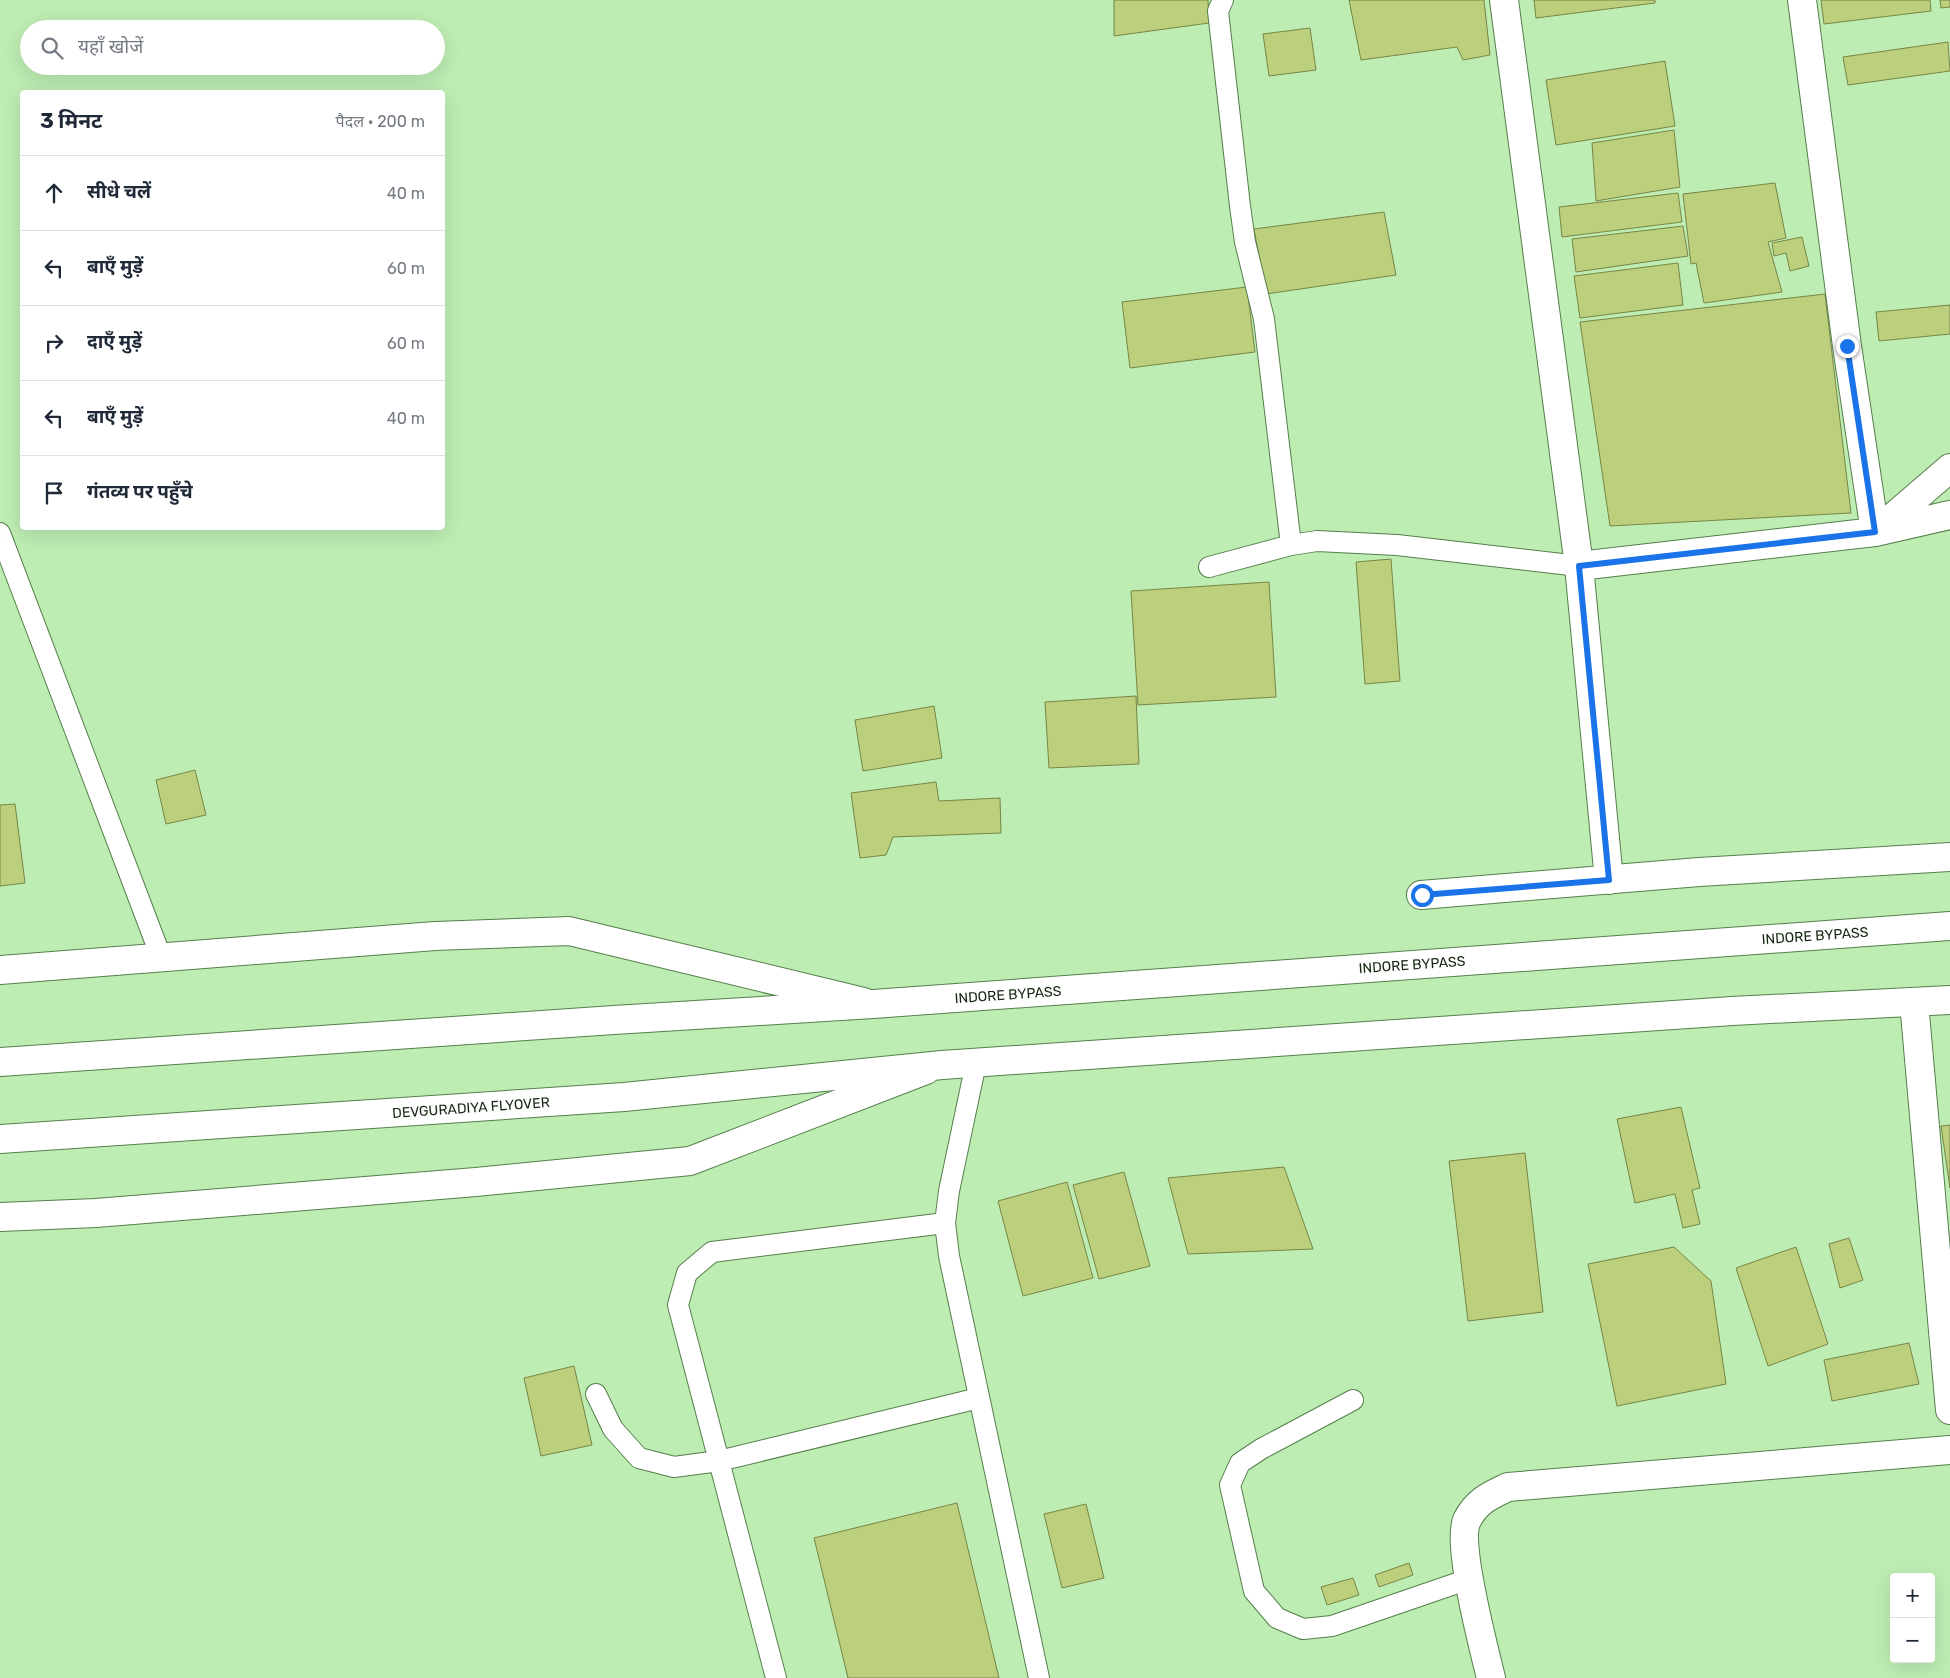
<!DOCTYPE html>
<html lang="hi">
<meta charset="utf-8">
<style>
:root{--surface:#fff;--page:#f2f2f3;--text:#1f2937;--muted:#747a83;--line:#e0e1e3}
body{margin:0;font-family:Rubik,"Noto Sans Devanagari",sans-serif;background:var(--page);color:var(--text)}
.controls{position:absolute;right:15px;bottom:15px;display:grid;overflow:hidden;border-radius:5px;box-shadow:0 5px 20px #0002}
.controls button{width:45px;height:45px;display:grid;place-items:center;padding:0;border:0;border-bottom:1px solid var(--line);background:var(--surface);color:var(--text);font:25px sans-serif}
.stop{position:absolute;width:15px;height:15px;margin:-11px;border:4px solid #1a73e8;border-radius:50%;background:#fff}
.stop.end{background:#1a73e8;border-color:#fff;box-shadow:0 1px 5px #0008}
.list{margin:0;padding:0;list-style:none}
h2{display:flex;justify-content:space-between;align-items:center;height:65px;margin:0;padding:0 20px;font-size:21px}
h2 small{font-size:16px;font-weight:400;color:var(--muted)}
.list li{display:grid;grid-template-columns:32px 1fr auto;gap:15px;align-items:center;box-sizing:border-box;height:75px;padding:0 20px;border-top:1px solid var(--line)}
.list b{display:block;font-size:19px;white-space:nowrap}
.list em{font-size:16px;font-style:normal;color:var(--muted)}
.icon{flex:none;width:28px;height:28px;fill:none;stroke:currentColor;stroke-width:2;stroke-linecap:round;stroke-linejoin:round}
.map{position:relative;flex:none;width:1950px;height:1678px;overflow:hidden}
.search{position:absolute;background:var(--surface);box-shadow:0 5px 20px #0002;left:20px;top:20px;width:425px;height:55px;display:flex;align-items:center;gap:12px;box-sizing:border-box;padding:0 18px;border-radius:28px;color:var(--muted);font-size:19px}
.panel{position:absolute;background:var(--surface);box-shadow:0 5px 20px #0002;left:20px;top:90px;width:425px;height:440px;border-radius:5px}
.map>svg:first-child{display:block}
.building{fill:#bbcf7c;stroke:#778645}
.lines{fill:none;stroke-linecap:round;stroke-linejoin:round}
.service-casing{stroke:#557f4b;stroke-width:22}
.minor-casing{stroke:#557f4b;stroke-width:30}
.tertiary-casing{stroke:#557f4b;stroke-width:30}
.trunk-casing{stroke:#557f4b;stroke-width:30}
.service{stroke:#fff;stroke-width:20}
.minor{stroke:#fff;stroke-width:28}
.tertiary{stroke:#fff;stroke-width:28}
.trunk{stroke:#fff;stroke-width:28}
.route{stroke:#1a73e8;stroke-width:6}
.labels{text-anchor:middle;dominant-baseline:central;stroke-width:4;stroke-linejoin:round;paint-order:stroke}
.street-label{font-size:14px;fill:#152711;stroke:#fefefe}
</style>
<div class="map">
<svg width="1950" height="1678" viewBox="0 0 1950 1678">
<rect width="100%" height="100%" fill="#beedb3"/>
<path class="building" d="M1114,0h94l1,23 -95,13z
M1349,0h135l6,55 -27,5 -6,-13 -96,13z
M1534,0h121v3l-119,15z
M1821,0h109l1,11 -107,13z
M1940,0h10v7l-9,1z
M1310,28l6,42 -47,6 -6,-42z
M1948,42l2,29 -102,14 -5,-28z
M1665,61l10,65 -119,19 -10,-65z
M1674,130l6,57 -84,14 -4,-58z
M1775,183l11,55 -18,4 14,50 -78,11 -8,-40 -5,1 -8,-70z
M1678,193l4,29 -120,15 -3,-30z
M1384,212l12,63 -130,19 -12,-65z
M1683,226l5,30 -112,16 -4,-33z
M1802,237l7,29 -19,5 -4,-18 -12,3 -2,-13z
M1678,263l5,42 -103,13 -6,-42z
M1247,287l8,65 -125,16 -8,-66z
M1825,294l26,219 -241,13 -30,-204z
M1950,305v29l-71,7 -3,-29z
M1391,559l9,122 -35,3 -9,-122z
M1269,582l7,115 -138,8 -7,-114z
M1136,696l3,68 -90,4 -4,-66z
M934,706l8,52 -79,13 -8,-51z
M195,770l11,45 -40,9 -10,-44z
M936,782l3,19 61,-3 1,35 -108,4 -7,18 -26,3 -9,-65z
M15,804l10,79 -25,3v-81z
M1681,1107l19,81 -8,2 8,34 -17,4 -8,-34 -40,9 -18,-84z
M1950,1125v63l-9,-62z
M1525,1153l18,159 -75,9 -19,-160z
M1284,1167l29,82 -125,5 -20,-76z
M1124,1172l26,94 -51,13 -26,-94z
M1067,1182l26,96 -70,18 -25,-95z
M1849,1238l14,42 -23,8 -11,-44z
M1674,1247l37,34 15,103 -109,22 -29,-142z
M1796,1247l32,97 -60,22 -32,-98z
M1909,1343l10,41 -87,17 -8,-41z
M574,1366l18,79 -51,11 -17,-78z
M957,1503l42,175h-151l-34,-140z
M1086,1504l18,74 -42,10 -18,-74z
M1409,1563l4,12 -34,12 -4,-12z
M1353,1578l6,17 -32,10 -6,-18z"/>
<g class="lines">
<defs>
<path id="service" d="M1223,0l-5,11 22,195 5,36 19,77 27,226
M0,533l161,424
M1209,567l82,-22 26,-4 80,4 182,21
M976,1063l-27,128 -4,32 4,33 90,422
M596,1394l17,35 26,29 35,9 45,-6 260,-63
M1353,1400l-92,49 -21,14 -10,22 24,106 23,27 26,11 29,-3 137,-47
M776,1678l-98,-373 9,-32 25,-21 233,-29"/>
<path id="minor" d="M1504,0l75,566 30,314
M1802,0l45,346 28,186
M1878,530l72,-62
M1579,566l296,-34 75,-17
M1421,895l278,-23 251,-15
M1914,1002l36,408
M1491,1678c-7,-29 -35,-135 -24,-158 10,-19 22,-24 41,-33l442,-37"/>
<path id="tertiary" d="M0,970l435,-34 134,-5 295,71
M0,1217l96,-4 380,-31 214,-21 236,-91"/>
<path id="trunk" d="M0,1062l614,-42 259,-16 1077,-78
M0,1139l624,-42 318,-32 790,-54 218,-11"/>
</defs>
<use href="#service" class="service-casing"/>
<use href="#minor" class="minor-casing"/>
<use href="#tertiary" class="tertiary-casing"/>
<use href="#trunk" class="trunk-casing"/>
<use href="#service" class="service"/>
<use href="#minor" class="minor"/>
<use href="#tertiary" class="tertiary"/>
<use href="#trunk" class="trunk"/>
</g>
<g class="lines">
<path class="route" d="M1422,895l187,-15 -30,-314 296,-34 -28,-186"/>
</g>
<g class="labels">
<g class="street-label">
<text transform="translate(1815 936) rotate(-4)">INDORE BYPASS</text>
<text transform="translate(1412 965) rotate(-4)">INDORE BYPASS</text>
<text transform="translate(1008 995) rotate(-4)">INDORE BYPASS</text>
<text transform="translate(471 1108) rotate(-4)">DEVGURADIYA FLYOVER</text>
</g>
</g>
</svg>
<div class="controls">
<button>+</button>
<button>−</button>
</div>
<div class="stop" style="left:1422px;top:895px"></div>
<div class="stop end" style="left:1847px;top:346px"></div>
<div class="search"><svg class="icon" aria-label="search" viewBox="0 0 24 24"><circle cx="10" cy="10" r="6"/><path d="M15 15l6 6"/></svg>यहाँ खोजें</div>
<section class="panel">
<h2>3 मिनट<small>पैदल · 200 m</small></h2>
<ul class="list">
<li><svg class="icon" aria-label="ahead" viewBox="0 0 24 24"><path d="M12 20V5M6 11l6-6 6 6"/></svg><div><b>सीधे चलें</b></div><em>40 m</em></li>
<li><svg class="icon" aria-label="left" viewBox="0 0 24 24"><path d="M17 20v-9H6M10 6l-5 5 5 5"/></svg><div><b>बाएँ मुड़ें</b></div><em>60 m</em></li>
<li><svg class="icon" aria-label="right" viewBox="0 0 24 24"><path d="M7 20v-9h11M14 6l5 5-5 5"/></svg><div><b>दाएँ मुड़ें</b></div><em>60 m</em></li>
<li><svg class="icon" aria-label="left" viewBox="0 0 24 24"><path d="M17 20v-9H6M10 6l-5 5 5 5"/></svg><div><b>बाएँ मुड़ें</b></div><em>40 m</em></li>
<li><svg class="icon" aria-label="arrive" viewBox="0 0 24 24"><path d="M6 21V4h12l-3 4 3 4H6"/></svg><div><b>गंतव्य पर पहुँचे</b></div></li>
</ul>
</section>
</div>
